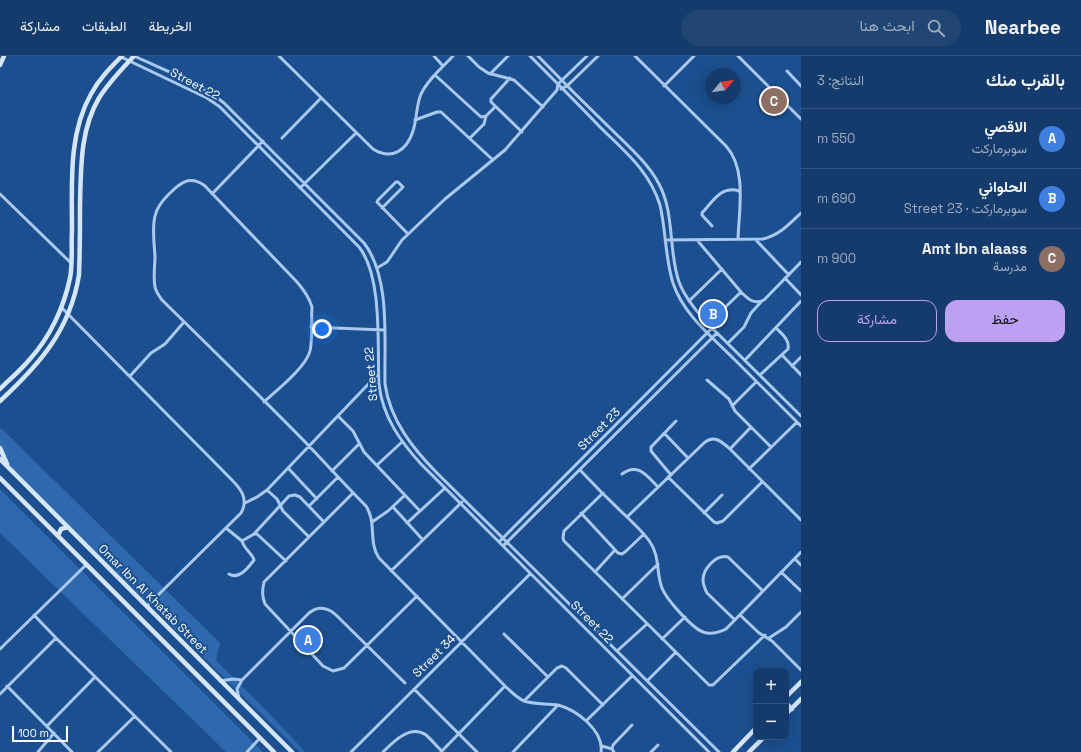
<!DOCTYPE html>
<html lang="ar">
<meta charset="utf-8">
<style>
:root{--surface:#143b6b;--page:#214673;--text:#f1f3f6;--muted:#9dadc1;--line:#33557e;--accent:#bca0f2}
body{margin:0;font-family:"Space Grotesk",Vazirmatn,sans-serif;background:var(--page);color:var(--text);direction:rtl}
.controls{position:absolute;right:12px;bottom:12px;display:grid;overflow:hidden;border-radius:8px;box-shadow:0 4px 16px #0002}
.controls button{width:36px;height:36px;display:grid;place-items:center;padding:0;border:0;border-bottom:1px solid var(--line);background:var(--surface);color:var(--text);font:20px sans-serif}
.compass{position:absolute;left:705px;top:12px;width:36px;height:36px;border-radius:50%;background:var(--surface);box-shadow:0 4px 16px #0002;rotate:61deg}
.scale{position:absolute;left:12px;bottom:10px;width:56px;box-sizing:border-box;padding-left:4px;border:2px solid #fff;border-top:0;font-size:11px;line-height:14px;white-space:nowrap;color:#fff;-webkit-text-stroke:3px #1b4f8f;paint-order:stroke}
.you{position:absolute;left:322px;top:273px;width:14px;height:14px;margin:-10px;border:3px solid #fff;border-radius:50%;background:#1a73e8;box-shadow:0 0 0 6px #1a73e833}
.badge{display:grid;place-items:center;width:26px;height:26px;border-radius:50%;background:var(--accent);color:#fff;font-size:13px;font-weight:700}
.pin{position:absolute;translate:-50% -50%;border:2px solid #fff;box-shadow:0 1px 4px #0006}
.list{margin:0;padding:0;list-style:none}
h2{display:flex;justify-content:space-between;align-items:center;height:52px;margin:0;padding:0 16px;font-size:17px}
h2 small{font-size:13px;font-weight:400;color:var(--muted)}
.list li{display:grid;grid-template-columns:26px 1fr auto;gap:12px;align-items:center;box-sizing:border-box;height:60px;padding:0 16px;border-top:1px solid var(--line)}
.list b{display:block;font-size:15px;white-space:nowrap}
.list p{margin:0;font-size:13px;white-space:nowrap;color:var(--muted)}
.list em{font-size:13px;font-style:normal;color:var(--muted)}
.actions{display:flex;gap:8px;padding:12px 16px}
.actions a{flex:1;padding:9px 0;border:1px solid var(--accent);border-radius:12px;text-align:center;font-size:14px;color:var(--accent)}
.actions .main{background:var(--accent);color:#111}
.icon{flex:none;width:22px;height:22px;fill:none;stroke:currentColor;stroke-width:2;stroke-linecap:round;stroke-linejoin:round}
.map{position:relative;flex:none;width:801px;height:696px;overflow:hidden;direction:ltr}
header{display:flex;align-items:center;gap:24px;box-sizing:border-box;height:56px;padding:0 20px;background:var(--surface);border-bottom:1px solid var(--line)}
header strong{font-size:19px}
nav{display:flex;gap:22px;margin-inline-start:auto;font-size:14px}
.search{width:280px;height:36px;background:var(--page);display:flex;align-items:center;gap:10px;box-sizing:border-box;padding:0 14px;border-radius:22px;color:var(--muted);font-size:15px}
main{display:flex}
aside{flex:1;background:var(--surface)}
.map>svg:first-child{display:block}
.green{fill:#2e69ad}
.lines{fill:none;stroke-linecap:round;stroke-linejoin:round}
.street{stroke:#a9c9ee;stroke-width:3}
.secondary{stroke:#d6e6fa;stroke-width:4.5}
.labels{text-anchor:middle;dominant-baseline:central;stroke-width:4;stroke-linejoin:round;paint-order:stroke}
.street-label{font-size:12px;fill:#fff;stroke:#1b4f8f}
</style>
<header>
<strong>Nearbee</strong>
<div class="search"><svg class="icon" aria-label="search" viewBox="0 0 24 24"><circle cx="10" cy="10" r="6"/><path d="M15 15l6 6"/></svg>ابحث هنا</div>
<nav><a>الخريطة</a><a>الطبقات</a><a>مشاركة</a></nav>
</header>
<main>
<aside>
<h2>بالقرب منك<small>النتائج: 3</small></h2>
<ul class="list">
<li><span class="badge" style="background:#3f7fe0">A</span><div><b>الاقصي</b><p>سوبرماركت</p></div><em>550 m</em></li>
<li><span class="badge" style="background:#3f7fe0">B</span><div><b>الحلواني</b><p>سوبرماركت · Street 23</p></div><em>690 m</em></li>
<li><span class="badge" style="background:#8d6e63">C</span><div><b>Amt Ibn alaass</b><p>مدرسة</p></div><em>900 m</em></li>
</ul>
<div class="actions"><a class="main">حفظ</a><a>مشاركة</a></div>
</aside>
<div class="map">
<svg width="801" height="696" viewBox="0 0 801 696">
<rect width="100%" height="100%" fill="#1b4f8f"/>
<path class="green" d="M1,372l219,215 -4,17c30,31 61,60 89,92h-5l-300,-294v-29z
M0,433l263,263h-37l-226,-219z"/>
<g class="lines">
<path class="street" d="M134,0c30,14 64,26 90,47l140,140c27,35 20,98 21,141 5,36 28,65 53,90l281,278
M279,0l94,93c19,12 34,1 40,-18 4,-12 3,-25 8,-37 7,-15 21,-26 32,-38
M434,0l9,10
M468,0l11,11 9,6 26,7 29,27
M530,0c23,23 46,46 69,70 25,25 50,44 61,79 6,25 5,53 13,78 10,31 39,54 61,76 22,22 45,45 67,67
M538,0c24,25 48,49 73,73 17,17 37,34 48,55 16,30 9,66 20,98 6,16 18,30 29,42l93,92
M635,0l91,90c21,23 13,64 12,93
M738,0l63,63
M121,1l86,41 13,9 139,140c24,30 18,100 20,138 4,32 21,56 42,79l288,288
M787,15l14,15
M490,18l18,-18
M435,19l46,42 5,-1 9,-9
M510,22l-19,21v3l31,30
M664,30l30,-30
M561,33l6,-3 31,-30
M415,64l22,-8h4l52,48
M282,82l39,-40
M470,82l14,-14 2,-8
M300,132l56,-55
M0,138l71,69
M212,138l51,-53
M382,152l21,-21 -5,-5h-2l-18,18 -1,2 31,32
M712,170l-10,-11v-2c11,-12 20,-28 37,-22
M755,183l34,36
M665,184l98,-1c17,-4 26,-15 38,-26
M697,184l44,52c7,7 13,13 23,8l37,-38
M377,212l10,-6 15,-22 43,-41 60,-49 52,-60 1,-6 29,-28
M785,222l16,17
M689,245l33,-32
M61,251l170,172c10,10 18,20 10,34l-94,93
M708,268l33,-32
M311,271l73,3
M728,287l16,-16 7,-14 10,-11
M782,299l19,20
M745,304l56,-59
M792,310l9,-9
M760,319l28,-26c2,-9 -6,-15 -12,-21
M130,320l21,-23 14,-9 19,-22
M707,324l22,19 6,12 36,36
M264,346c13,-12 42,-35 46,-51 3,-13 1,-30 2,-44 -3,-10 -8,-17 -15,-25l-92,-96c-16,-12 -26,-2 -37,9 -6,6 -11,12 -13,21 -3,12 -1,27 0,40 0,10 -2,21 0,31 1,5 4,9 7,13 50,49 99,97 147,146 19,20 37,40 57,60 11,17 2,36 13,52l126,128
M732,350l24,-24
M338,360l15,15 11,21 56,59
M664,377l24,25
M730,393l21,-22
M377,409l25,-23
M288,412l29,31
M749,413l48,-47
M580,414c15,16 31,32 47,47 8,8 17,16 23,25 10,14 6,31 12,46 4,11 30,40 41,44 8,3 15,1 23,-3l75,-77
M332,415l27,-27
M622,418c16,-12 25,2 36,13
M671,419l-20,-24v-4l3,-3 22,-23
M668,421l46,45 3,1 6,-2 39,-39
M267,434l10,9 6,12 26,26
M353,437l-89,89c-2,9 -2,14 1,22l58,62 10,5 11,-3 73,-72
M603,437l-39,38 -1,7 1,3 145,144h4l2,-2 50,-48
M245,447l12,-6 10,-7 111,-116
M309,450l29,-29
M393,451l30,33
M581,457l37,40 4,1 3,-2 19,-18
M704,457l18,-18
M627,461l77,-74c10,-9 18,-1 26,6l71,71
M372,466l16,-11 17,-16
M407,467l38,-35
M226,472l16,13 12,-7h3l29,27
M254,478l35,-38 6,-1 5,2 24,25
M499,486l213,-214
M503,490l214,-213
M795,503l6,6
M391,515l71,-69
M595,516l20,-22
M781,516l20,19
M229,518c10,6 19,-6 25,-14 -2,-7 -10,-11 -12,-19
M622,543l36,-35
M34,559l22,23
M740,559l19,18 13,8 29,29
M735,564l-28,-27c-2,-4 -4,-8 -4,-13 0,-11 13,-26 25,-23l35,34
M504,578l44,43
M769,582l17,-11 15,-15
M662,583l23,-22
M0,593l86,-84
M617,595l30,-27
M220,625l13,-2 9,1
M647,625l29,-29
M7,630l65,66
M414,633l63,63
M0,638l56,-56 115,114
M239,642l-2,-9 5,-9 67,-67c9,-7 18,-6 27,2l69,68
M524,645l33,-33 5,-2 4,2 37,37
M586,665l46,-45
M47,670l48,-49
M602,690l10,3 2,3
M612,693l1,-4 19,-20
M38,696l16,-19
M98,696l37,-36
M247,696l13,-14
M351,696l179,-178
M383,696c10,-10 27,-28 43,-17 6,5 10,11 16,16
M441,696l64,-66c6,6 12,12 19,15 12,4 23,2 34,4 19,5 46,26 43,47
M513,696l45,-47
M651,696l7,-7"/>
<path class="secondary" d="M0,9l4,-9
M0,333c10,-10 21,-19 30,-30 20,-22 34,-52 40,-81 3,-15 1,-32 2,-48 0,-45 -4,-96 19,-136 8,-15 19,-26 31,-38
M0,345c40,-37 70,-71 79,-126 1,-23 1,-47 1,-70 1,-37 0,-75 19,-107 10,-16 23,-29 35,-42
M0,392l7,16
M0,403l292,293
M0,422l274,274
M58,480l3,-7 7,-2
M786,641l15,-15
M786,647l6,6
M786,658l15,-15
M733,696l23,-24
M749,696l15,-15"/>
</g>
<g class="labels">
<g class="street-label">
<text transform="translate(195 28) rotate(28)">Street 22</text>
<text transform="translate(371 318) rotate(-95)">Street 22</text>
<text transform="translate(599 373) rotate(-45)">Street 23</text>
<text transform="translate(153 543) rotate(45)">Omar Ibn Al Khatab Street</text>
<text transform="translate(592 566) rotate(45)">Street 22</text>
<text transform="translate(434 600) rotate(-45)">Street 34</text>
</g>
</g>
</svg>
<div class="controls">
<button>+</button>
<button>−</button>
</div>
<svg class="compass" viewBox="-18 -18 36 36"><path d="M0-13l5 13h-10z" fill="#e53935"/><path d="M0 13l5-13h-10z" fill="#9dadc1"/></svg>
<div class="scale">100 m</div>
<div class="you"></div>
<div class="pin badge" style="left:308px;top:584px;background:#3f7fe0">A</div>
<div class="pin badge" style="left:713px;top:258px;background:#3f7fe0">B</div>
<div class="pin badge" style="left:774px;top:45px;background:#8d6e63">C</div>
</div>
</main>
